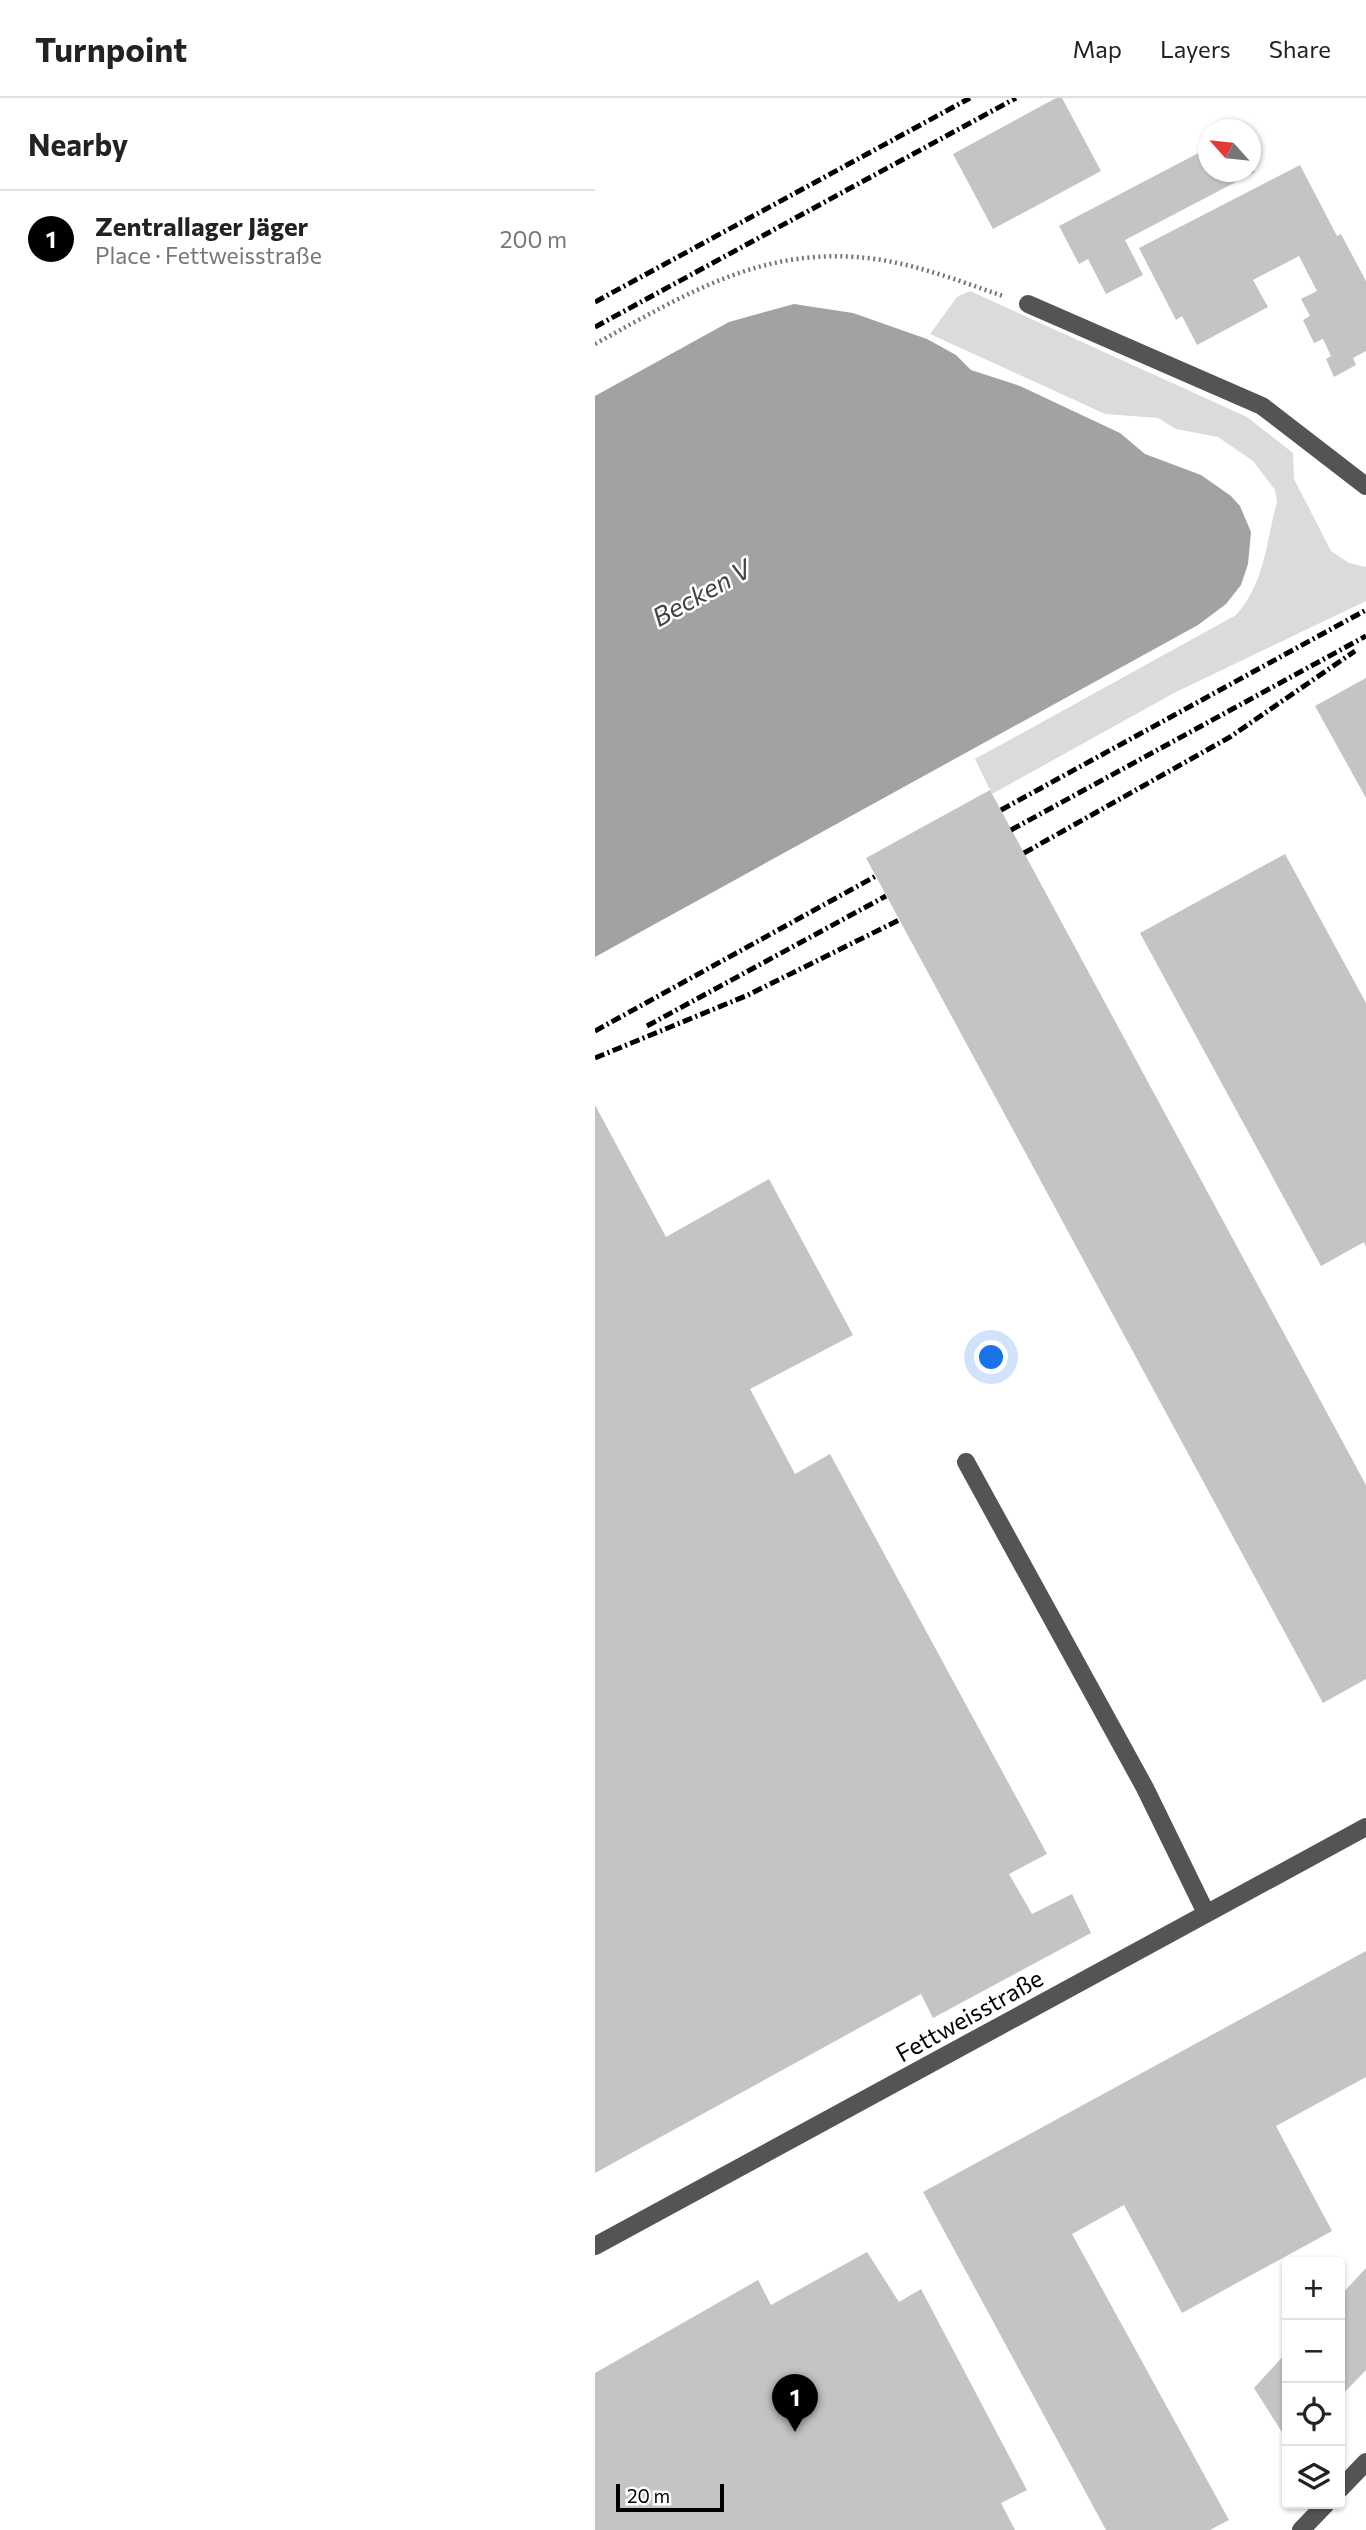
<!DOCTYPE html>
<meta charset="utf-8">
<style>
:root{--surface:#fff;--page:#f6f6f6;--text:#222;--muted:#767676;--line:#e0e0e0;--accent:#000}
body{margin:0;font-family:Commissioner,sans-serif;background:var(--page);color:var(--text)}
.controls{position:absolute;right:21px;bottom:21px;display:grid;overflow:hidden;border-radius:7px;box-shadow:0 2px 5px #0004}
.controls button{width:63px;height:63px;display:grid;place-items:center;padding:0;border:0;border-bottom:2px solid var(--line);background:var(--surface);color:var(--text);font:35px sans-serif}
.compass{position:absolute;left:603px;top:21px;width:63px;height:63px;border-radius:50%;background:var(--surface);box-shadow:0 2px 5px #0004;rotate:297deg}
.scale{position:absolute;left:21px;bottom:18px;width:108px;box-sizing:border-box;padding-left:7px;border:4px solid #000;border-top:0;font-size:19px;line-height:24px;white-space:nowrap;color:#000;-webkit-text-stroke:5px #fff;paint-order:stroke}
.you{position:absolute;left:397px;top:1260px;width:24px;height:24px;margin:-18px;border:5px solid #fff;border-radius:50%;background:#1a73e8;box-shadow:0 0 0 10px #1a73e833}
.badge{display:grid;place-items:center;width:46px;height:46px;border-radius:50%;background:var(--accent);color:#fff;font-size:23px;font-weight:700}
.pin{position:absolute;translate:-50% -58px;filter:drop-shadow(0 2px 4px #0008)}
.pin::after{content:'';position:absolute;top:37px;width:24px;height:21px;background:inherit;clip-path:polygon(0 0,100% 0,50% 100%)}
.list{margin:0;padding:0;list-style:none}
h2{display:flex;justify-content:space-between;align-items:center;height:91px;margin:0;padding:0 28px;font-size:30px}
h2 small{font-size:23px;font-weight:400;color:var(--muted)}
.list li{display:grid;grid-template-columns:46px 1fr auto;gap:21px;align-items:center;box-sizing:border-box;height:98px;padding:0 28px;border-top:2px solid var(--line)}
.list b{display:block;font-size:26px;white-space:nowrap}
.list p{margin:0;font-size:23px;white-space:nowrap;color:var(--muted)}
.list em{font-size:23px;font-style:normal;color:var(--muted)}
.icon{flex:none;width:38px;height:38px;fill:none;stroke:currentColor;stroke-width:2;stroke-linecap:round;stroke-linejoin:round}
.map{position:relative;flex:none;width:771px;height:2432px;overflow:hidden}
header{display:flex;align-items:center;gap:42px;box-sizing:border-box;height:98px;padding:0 35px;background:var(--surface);border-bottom:2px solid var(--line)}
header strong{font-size:33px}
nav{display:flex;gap:38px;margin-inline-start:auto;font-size:24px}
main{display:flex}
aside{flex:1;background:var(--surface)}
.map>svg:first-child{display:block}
.green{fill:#dbdbdb}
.water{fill:#a2a2a2}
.building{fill:#c4c4c4}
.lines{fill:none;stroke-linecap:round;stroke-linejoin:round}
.path{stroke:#767676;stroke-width:4.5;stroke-dasharray:2 3.5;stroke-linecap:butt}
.minor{stroke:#545454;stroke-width:18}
.rail{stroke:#000;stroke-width:5;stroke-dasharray:10 3.5 2 3.5;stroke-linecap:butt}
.labels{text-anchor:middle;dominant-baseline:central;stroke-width:5;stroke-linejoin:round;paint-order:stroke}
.street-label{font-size:24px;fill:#000;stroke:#fff}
.water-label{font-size:26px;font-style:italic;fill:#434343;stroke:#fff}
</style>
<header>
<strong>Turnpoint</strong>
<nav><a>Map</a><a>Layers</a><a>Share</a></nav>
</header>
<main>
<aside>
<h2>Nearby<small></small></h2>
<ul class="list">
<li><span class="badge">1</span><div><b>Zentrallager Jäger</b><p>Place · Fettweisstraße</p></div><em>200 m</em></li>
</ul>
</aside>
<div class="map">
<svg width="771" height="2432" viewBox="0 0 771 2432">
<rect width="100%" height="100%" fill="#fff"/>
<path class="green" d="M375,193l277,126 46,36 1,26 37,72 18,12 17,4v34l-192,92 -182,101 -17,-35 261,-144c29,-32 30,-73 41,-113l-2,-12 -22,-29 -35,-24 -42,-8 -18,-11 -53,-4 -175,-80 27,-37z"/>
<path class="water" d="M199,206l59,9 74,26 29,16 15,15 49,16 100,47 25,21 56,21 30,21 9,10 11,26 -3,32 -7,21 -15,19 -28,21 -603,332v-561l134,-74z"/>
<path class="building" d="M461,0h6l39,73 -108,58 -40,-75z
M613,50v24h43v-8l4,8 -130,68 18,35 -37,19 -18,-35 -9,5 -20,-38z
M705,67l37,71 4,-2 25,47v70l-13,7 3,7 -22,12 -8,-18 5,-3 -8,-17 -9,4 -11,-23 7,-4 -9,-17 16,-8 -18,-35 -46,24 15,27 -71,38 -15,-29 -6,4 -37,-72z
M771,580v120l-51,-92z
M395,692l376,695v194l-43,24 -457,-845z
M690,756l81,149v244l-2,-5 -43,24 -181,-333z
M0,1007l71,132 103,-58 84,156 -103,54 45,85 35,-20 217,400 -38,20 23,40 40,-20 19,39 -158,85 -12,-24 -326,179z
M771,1853v126l-90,49 56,105 -150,82 -58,-108 -52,29 157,286 -19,10h-104l-183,-338z
M272,2154l32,50 22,-13 106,201 -26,13 14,27h-420v-157l163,-93 13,25z
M771,2170v102l-26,27v-101z
M692,2254v88l-33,-52z"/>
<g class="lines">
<path class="path" d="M0,246c93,-51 170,-100 280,-85 44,6 87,23 128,37"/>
<path class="minor" d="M433,206l234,102 104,80
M371,1364l179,326 61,125
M0,2148l771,-419
M745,2391l26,-27
M706,2432l25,-26"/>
<path class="rail" d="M0,204l375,-204
M0,229l421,-229
M406,712l365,-200
M416,732l355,-194
M429,755l206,-116 125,-86
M52,928l239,-130
M0,933l281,-155
M0,960l153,-63 151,-75"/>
</g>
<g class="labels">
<g class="street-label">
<text transform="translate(374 1917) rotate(-29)">Fettweisstraße</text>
</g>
<g class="water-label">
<text transform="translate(106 494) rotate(-29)">Becken V</text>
</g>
</g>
</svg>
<div class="controls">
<button>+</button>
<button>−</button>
<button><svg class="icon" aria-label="locate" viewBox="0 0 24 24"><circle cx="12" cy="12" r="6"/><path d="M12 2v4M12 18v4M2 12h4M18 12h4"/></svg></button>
<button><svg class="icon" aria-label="layers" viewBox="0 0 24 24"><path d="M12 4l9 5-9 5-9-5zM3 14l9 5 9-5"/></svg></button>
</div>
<svg class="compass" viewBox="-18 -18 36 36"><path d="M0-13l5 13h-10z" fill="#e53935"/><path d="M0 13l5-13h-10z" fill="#767676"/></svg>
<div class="scale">20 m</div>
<div class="you"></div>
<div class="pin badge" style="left:200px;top:2334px">1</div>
</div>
</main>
